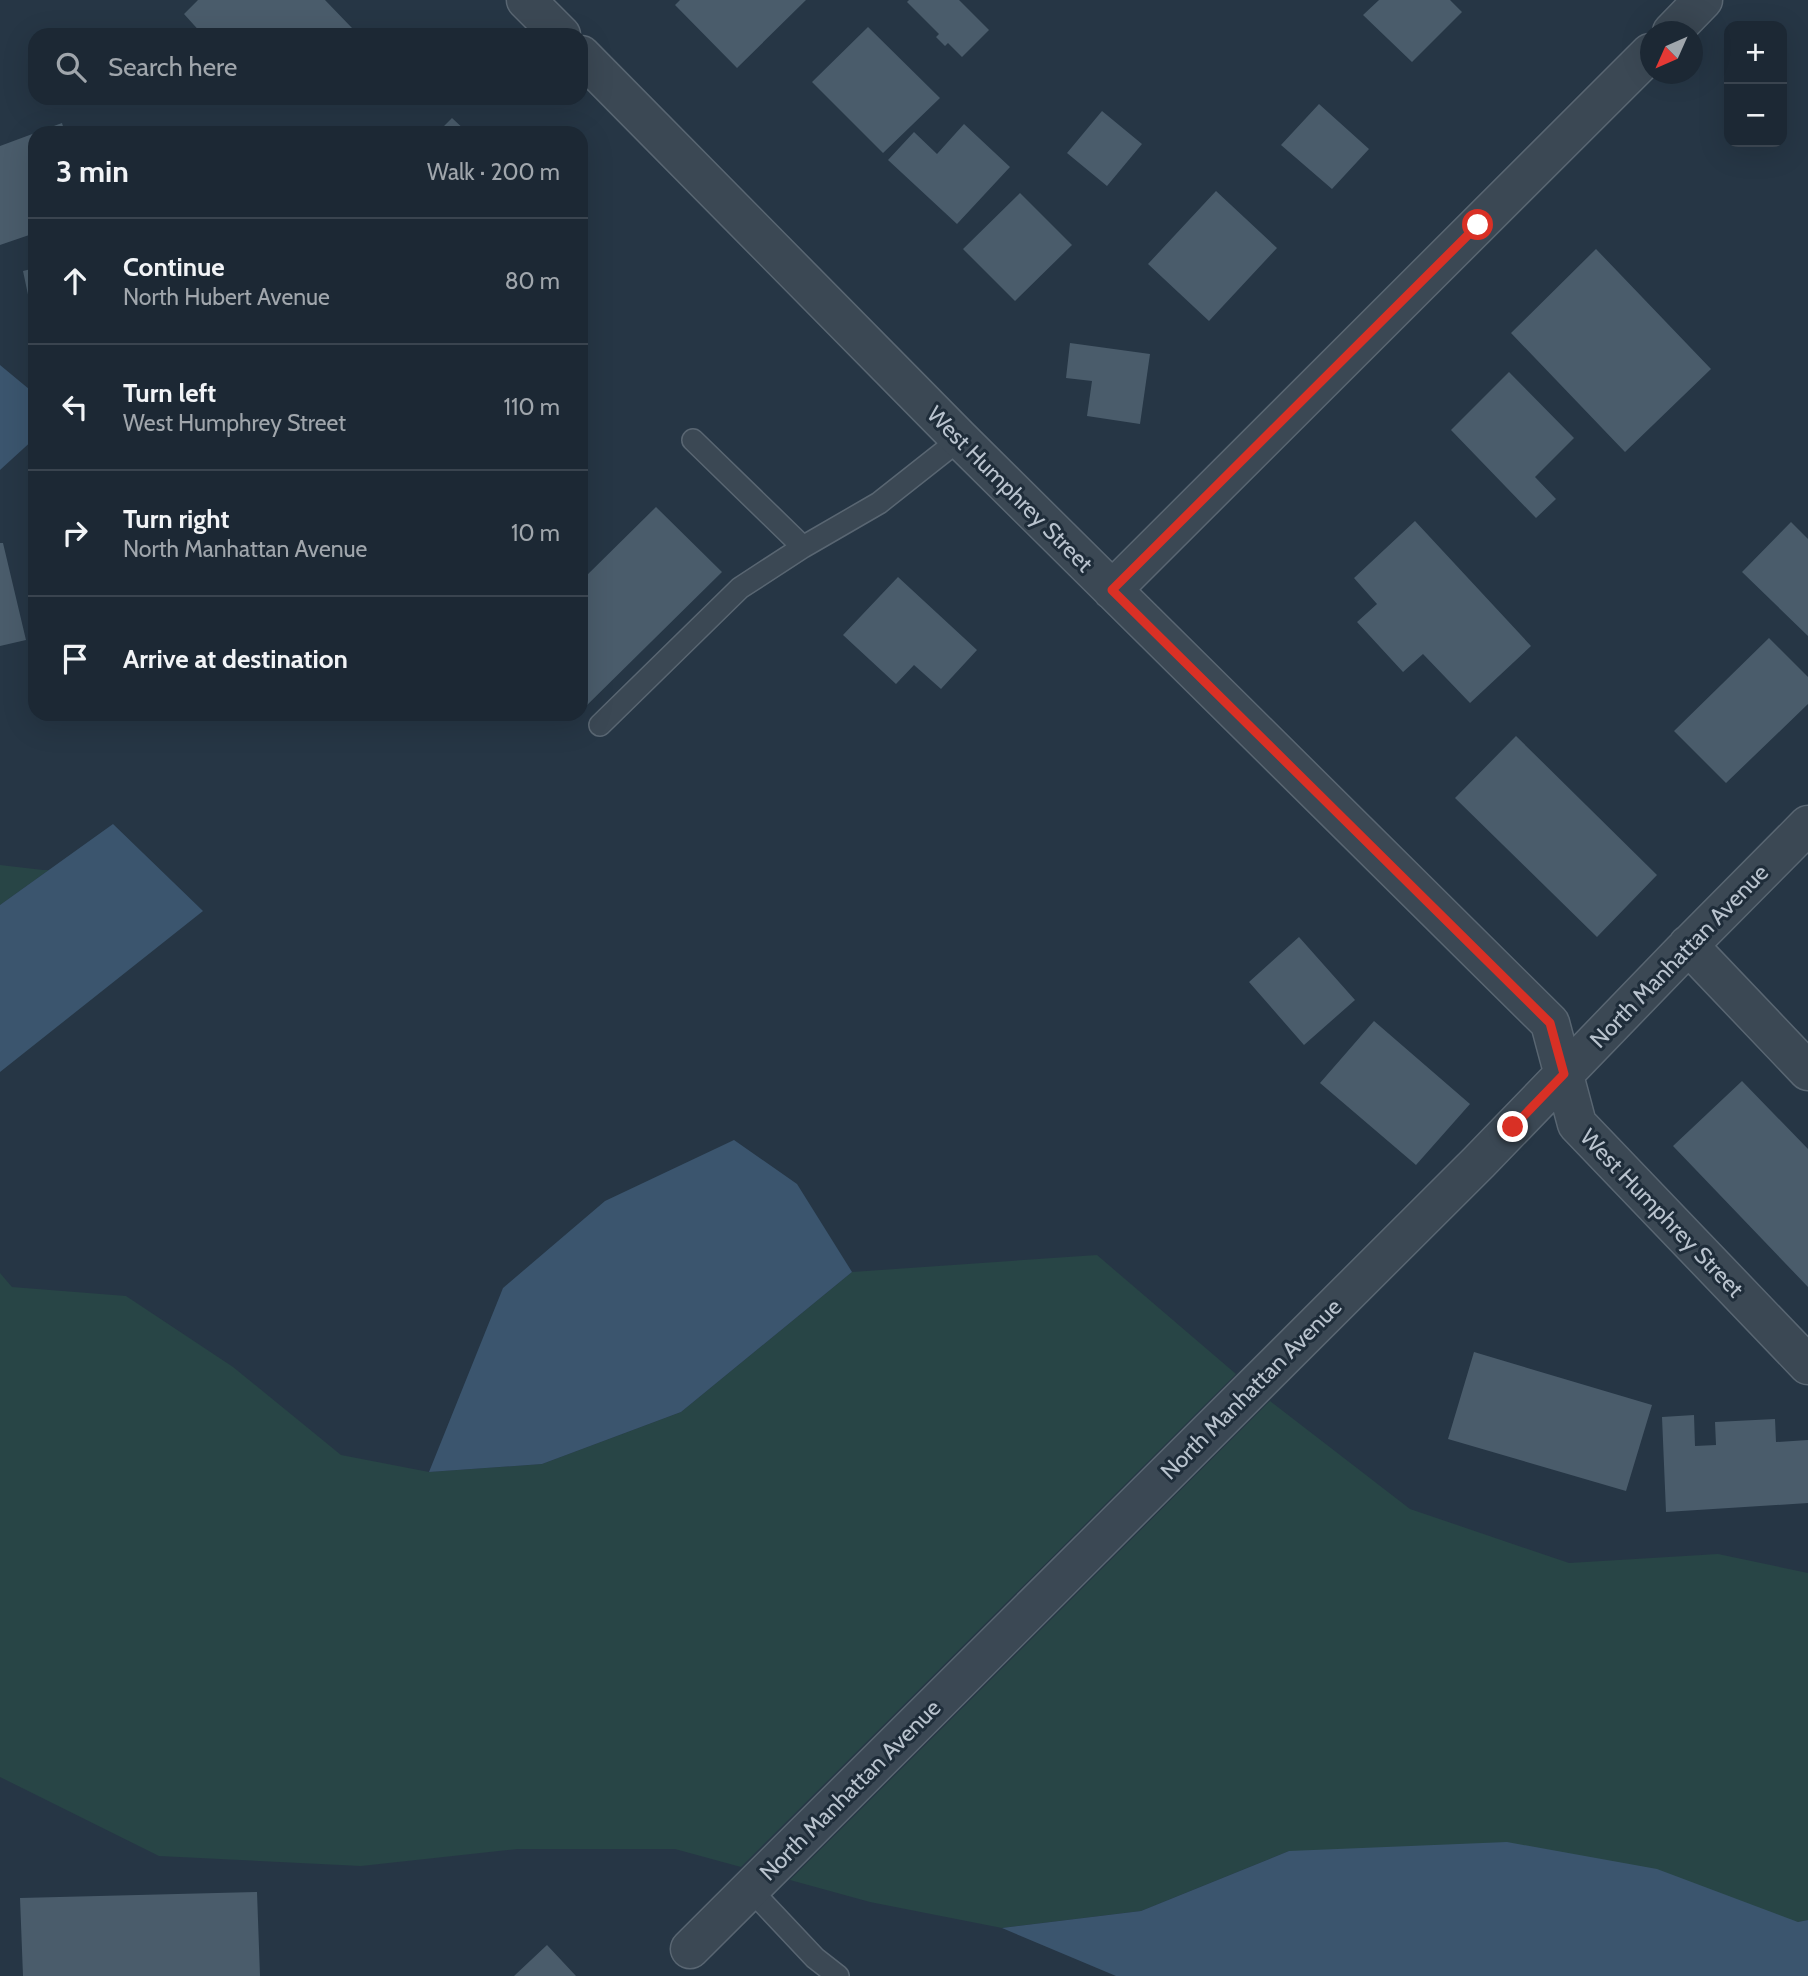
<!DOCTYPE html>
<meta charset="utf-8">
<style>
:root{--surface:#1c2834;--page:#293440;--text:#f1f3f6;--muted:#a0a6ac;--line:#3a444f}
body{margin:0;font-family:Cabin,sans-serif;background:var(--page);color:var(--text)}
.controls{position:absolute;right:21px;top:21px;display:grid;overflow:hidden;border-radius:14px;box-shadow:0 7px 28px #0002}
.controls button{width:63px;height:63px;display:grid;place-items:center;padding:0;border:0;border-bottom:2px solid var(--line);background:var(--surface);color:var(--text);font:35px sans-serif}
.compass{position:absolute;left:1640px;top:21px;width:63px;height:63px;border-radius:50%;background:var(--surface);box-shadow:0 7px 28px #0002;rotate:225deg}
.stop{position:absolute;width:21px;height:21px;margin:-16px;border:5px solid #d93025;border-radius:50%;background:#fff}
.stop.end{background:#d93025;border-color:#fff;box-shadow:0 2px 7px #0008}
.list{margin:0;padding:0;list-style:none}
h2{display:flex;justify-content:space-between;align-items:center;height:91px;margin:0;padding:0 28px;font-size:30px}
h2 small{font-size:23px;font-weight:400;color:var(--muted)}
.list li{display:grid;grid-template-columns:46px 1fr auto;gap:21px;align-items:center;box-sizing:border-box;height:126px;padding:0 28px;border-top:2px solid var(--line)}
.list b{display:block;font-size:26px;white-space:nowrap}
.list p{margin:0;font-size:23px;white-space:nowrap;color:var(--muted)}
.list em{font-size:23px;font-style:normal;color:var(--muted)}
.icon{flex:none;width:38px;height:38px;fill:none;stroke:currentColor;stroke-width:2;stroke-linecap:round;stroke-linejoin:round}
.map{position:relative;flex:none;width:1808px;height:1976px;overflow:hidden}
.search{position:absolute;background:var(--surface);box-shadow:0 7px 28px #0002;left:28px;top:28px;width:560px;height:77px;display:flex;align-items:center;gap:18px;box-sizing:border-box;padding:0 24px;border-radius:21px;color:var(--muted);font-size:26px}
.panel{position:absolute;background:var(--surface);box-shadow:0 7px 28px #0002;left:28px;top:126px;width:560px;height:595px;border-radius:21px}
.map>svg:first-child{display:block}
.green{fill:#284546}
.water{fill:#3b556e}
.building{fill:#4a5c6b}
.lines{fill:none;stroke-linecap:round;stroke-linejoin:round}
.service-casing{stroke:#596672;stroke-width:24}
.minor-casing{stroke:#596672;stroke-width:41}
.service{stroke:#3b4854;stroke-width:21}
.minor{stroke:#3b4854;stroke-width:38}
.route{stroke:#d93025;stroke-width:9}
.labels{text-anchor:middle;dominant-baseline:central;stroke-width:6;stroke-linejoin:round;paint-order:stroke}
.street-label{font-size:23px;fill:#b9c3ce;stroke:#1f2d3a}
</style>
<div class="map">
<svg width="1808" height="1976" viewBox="0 0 1808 1976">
<rect width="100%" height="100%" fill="#263645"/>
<path class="green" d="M0,865l43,5h6l-49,35z
M1097,1255l139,119 -495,493 -66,-18h-157l-157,17 -202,-10 -159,-79v-504l12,14 114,9 107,71 108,88 88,17 113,-8 139,-52 171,-140z
M1270,1401l140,108 159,54 149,-9 90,19v347l-10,2 -509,-71 -148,60 -139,17 -132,-26 -80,-22z"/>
<path class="water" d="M0,365l35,29v44l-35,32z
M113,824l90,87 -203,161v-167z
M734,1140l63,44 55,88 -171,140 -139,52 -113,8 74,-184 102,-87z
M1507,1842l150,27 141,53 10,-2v56h-692l-114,-48 139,-17 148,-60z"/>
<path class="building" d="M198,0h127l27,28 -8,7h-141l-19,-21z
M680,0h126l-69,68 -62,-63z
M909,0h50l30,30 -27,27 -14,-14 -3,3 -9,-9 3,-3 -32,-32z
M1379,0h71l12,12 -50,50 -49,-47z
M868,27l72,71 -57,55 -71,-71z
M1319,104l50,45 -37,40 -51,-44z
M1102,111l40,33 -35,42 -40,-33z
M452,118l16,15h-31z
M62,123l3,10h-30z
M964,124l46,43 -53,57 -69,-64 26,-28 23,22z
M35,133v100l-35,12v-99z
M1216,191l61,57 -68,73 -61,-57z
M1020,193l52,52 -57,56 -52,-52z
M1596,249l115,120 -86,83 -114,-119z
M35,268v55h-1l-11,-52z
M1070,343l80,11 -10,70 -53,-8 5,-35 -26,-3z
M1509,372l65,66 -39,39 21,22 -20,19 -85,-88z
M656,507l66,65 -141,139v-130z
M1415,521l116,125 -61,57 -47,-49 -20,18 -46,-50 20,-18 -23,-26z
M1791,522l17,17v97l-66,-64z
M0,543h3l23,97 -26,6z
M898,577l79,73 -36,39 -27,-24 -18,19 -53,-49z
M1769,638l39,39v27l-82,79 -52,-52z
M1516,736l141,139 -60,62 -142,-139z
M1299,937l56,63 -51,45 -55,-63z
M1374,1021l96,83 -54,61 -96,-82z
M1742,1081l66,68v138l-135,-141z
M1474,1352l178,53 -26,86 -178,-52z
M1694,1415l1,31 21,-1 -1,-23 60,-3 1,23 32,-2v63l-142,9 -4,-95z
M257,1892l3,84h-237l-3,-78z
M547,1945l29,31h-62z"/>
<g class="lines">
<defs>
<path id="service" d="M693,440l110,107
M600,725l140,-137 63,-41 76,-44 81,-64
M750,1889l65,69 23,18"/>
<path id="minor" d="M526,0l35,35
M1672,32l31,-32
M581,55l379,384 590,584 27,101 231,241
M1112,590l538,-537
M1688,945l120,126
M690,1949l789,-787 203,-210 126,-127"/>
</defs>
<use href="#service" class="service-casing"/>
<use href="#minor" class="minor-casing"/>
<use href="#service" class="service"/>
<use href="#minor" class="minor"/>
</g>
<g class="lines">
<path class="route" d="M1478,225l-366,365 438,433 14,51 -51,53"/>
</g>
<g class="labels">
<g class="street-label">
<text transform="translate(1010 489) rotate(45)">West Humphrey Street</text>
<text transform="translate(1679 956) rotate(-46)">North Manhattan Avenue</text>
<text transform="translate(1662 1213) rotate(46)">West Humphrey Street</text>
<text transform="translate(1251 1389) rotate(-45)">North Manhattan Avenue</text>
<text transform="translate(850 1790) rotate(-45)">North Manhattan Avenue</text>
</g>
</g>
</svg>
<div class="controls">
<button>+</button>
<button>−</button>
</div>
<svg class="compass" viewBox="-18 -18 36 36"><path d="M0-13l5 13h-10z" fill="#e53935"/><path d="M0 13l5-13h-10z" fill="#a0a6ac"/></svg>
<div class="stop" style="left:1478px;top:225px"></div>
<div class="stop end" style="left:1513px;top:1127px"></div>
<div class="search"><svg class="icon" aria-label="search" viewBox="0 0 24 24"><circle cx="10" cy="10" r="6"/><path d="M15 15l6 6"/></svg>Search here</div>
<section class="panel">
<h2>3 min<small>Walk · 200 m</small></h2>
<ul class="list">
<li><svg class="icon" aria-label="ahead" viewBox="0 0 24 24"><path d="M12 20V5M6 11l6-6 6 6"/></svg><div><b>Continue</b><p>North Hubert Avenue</p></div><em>80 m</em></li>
<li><svg class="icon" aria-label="left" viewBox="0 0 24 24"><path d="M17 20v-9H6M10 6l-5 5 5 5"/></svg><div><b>Turn left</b><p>West Humphrey Street</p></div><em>110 m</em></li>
<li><svg class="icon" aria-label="right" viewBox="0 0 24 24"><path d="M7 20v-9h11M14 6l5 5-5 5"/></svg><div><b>Turn right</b><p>North Manhattan Avenue</p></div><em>10 m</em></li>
<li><svg class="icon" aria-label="arrive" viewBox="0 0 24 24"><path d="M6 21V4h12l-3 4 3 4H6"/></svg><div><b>Arrive at destination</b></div></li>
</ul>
</section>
</div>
